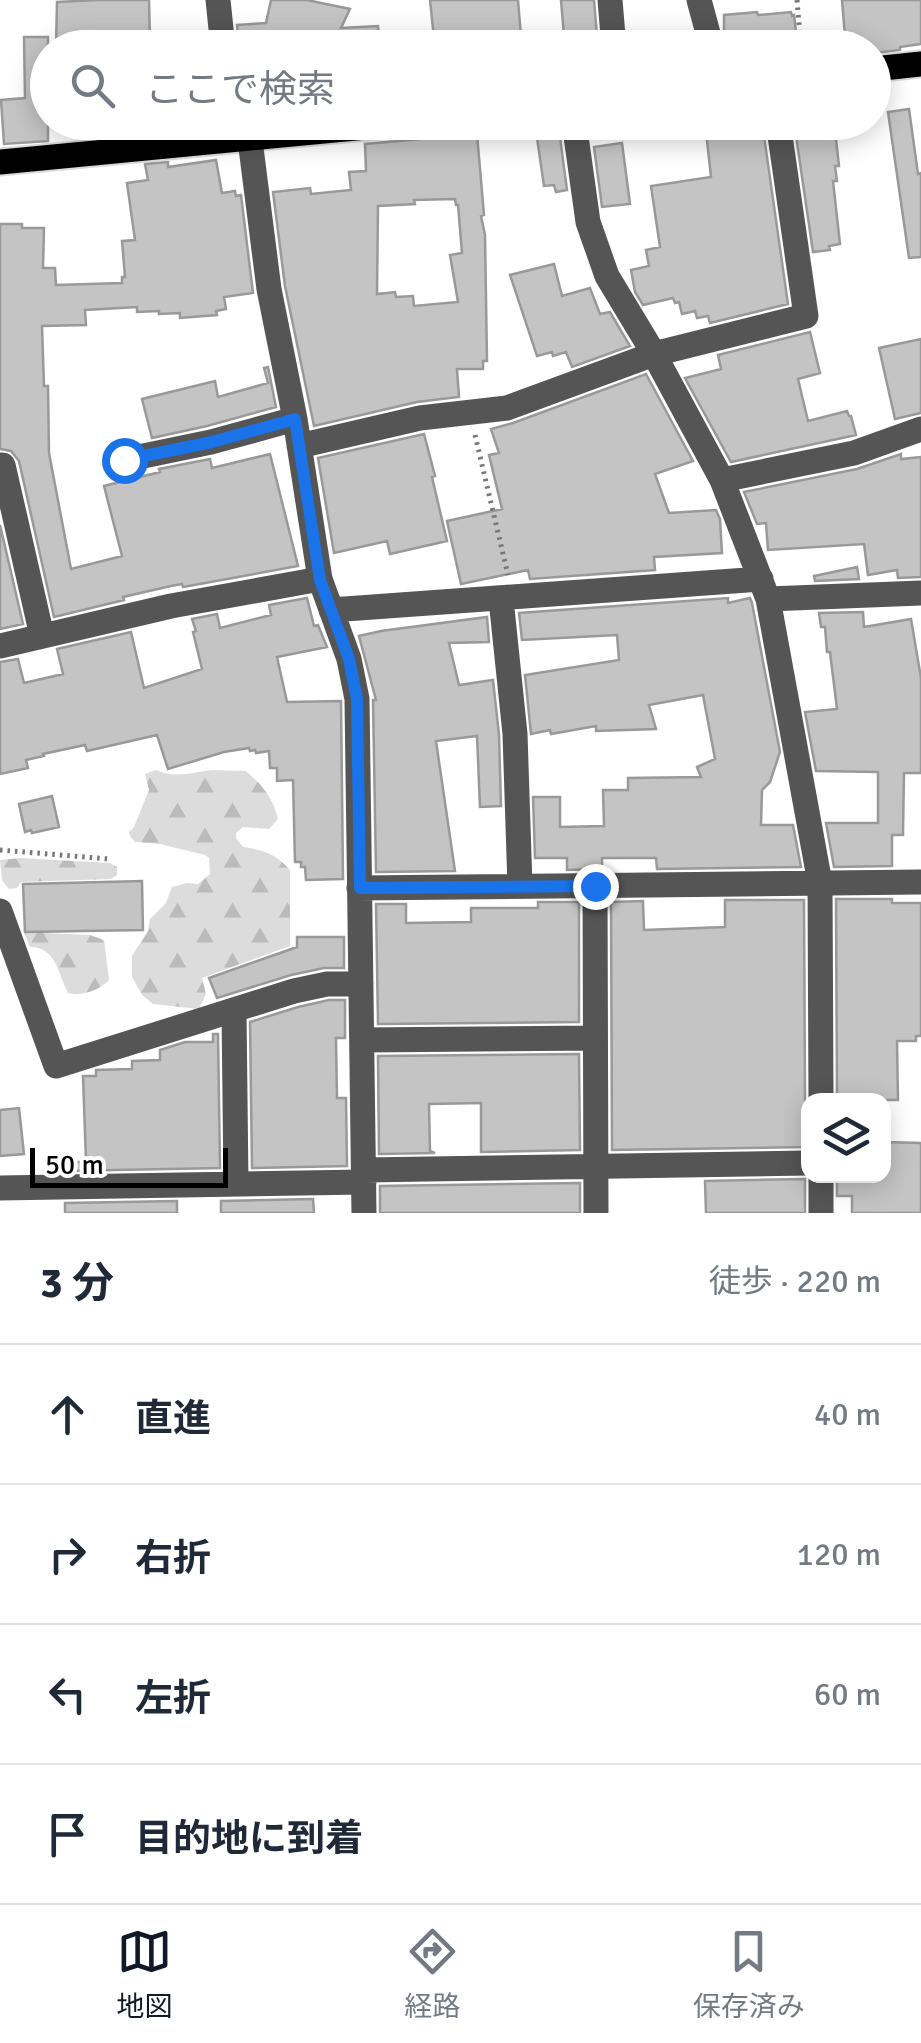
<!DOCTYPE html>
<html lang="ja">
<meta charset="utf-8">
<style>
:root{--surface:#fff;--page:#f6f6f7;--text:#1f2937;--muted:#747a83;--line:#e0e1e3;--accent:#111827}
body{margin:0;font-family:Signika,"Noto Sans JP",sans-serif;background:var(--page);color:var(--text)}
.controls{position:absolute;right:30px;bottom:30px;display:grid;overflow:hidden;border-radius:20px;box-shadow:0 5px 25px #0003}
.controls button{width:90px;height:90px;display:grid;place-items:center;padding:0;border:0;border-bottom:2px solid var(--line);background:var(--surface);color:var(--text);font:50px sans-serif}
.scale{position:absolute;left:30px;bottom:25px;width:198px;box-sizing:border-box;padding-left:10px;border:5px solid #000;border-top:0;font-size:28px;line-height:35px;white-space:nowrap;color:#000;-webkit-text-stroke:8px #fff;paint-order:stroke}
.stop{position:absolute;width:30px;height:30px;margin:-22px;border:8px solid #1a73e8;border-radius:50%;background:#fff}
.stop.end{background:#1a73e8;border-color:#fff;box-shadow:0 2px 10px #0008}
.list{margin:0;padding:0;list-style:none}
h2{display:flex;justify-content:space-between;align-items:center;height:130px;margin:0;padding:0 40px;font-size:42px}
h2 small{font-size:32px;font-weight:400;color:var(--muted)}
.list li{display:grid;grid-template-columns:65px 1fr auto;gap:30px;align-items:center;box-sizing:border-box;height:140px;padding:0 40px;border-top:2px solid var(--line)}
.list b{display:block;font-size:38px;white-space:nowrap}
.list em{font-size:32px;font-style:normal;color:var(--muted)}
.icon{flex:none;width:55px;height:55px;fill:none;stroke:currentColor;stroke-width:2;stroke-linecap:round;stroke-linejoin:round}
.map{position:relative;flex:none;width:921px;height:1213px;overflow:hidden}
.search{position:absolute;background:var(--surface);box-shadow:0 5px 25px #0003;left:30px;right:30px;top:30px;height:110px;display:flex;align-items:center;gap:25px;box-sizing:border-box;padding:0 35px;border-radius:55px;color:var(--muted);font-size:38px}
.sheet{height:690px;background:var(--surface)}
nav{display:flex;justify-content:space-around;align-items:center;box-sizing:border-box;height:140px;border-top:2px solid var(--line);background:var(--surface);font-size:28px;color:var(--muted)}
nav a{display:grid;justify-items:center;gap:5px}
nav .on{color:var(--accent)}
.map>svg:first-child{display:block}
.forest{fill:url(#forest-firs)}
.building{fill:#c4c4c4;stroke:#999;stroke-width:2.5;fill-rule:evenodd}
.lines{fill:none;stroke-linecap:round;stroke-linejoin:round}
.major-casing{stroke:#dbdbdb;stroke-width:29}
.path{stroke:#777;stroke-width:5;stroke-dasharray:2.5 5;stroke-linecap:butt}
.minor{stroke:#555;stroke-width:25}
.major{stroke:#000;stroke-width:25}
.route{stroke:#1a73e8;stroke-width:12}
</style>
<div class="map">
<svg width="921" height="1213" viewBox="0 0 921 1213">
<defs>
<pattern id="forest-firs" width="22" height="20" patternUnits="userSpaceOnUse" patternTransform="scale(2.5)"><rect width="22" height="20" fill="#dcdcdc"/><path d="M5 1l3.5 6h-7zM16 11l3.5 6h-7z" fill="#bbb"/></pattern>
</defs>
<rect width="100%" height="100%" fill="#fff"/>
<path class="forest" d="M156,770c19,9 37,2 57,0 11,0 22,1 33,1 16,14 27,27 32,48l-9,10 -26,-2 -7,6v5l7,9c21,3 33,7 47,23v76l-88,32 4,16 -7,15 -46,-5 -11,-9 -10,-18v-21l16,-25 2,-12 16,-16 6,-16 15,-4 11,1 12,-10 -1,-16 -4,-3 -45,-11 -25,-2 -5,-6 -1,-4 5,-5 15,-37 -4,-16z
M20,858l90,5 7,4v8l-6,4 -90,3 -4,6 -8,1 -7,-9 -2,-20z
M25,923h15l7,10 43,2 14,5 5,40c-9,10 -28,17 -41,13 -10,-20 -12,-46 -38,-46l-6,-14z"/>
<path class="building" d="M97,0h52l1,42 -10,5h-84l1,-45z
M271,0h36l43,9 -9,19 37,-2 2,22h-90l-52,-12 -1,-11 29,-2z
M430,0h88l4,48h-87z
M561,0h33l4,48h-33z
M842,0h79v44l-21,3v3l-26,3v-5h-28z
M757,12l1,3 33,-3 1,4 2,-1 4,33h-70l-4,-19v-14z
M24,37h24v104l-44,3 -3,-44 24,-2z
M909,109l9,65 3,-1v84l-12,1 -21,-146z
M549,122h9l9,68 -11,2 -2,-7 -10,1 -9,-62z
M705,122h57l26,182 -78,19 -2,-7 -11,2 -2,-7 -13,3 -3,-12 -4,1 -2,-5 -30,7 -8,-13 -4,-22 18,-4 -3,-16 14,-3 -9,-61 60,-9z
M794,122h40l5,44h-4l2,15h-4l7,63 -11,2 1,4 -17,2z
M477,134l7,81 -3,1 4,19 2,126h-4v8h-26l2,28 -42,5 -103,24 -29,-140 -12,-94 37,-4 1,6 40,-4 -2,-18 17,-1 -1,-27zM455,199l1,6h2l4,48 -12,2 8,47 -44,4 -1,-10 -17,1 -1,-5 -18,2 1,-88 37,-2 -1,-4z
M622,143l8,61 -28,3 -8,-60z
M216,160l6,33 13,-2 1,5 5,-1 12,98 -29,4 2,12 -10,2 1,4 -37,3v-5l-21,1v-3l-22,1v-5l-52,3 1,15 -44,1 2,60h4l1,67 19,100 3,16 51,-13 -18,-70 56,-14 -1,-3 51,-10 2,9 58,-14 28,112 -115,21 -1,-3 -11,2 -48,11 1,3 -70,17 -35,-156 -8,-10 -11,-2v-225h22v4h22l-1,40h12l1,17 66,-2v-6h3l-3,-36 13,-1 -8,-57 21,-3 -3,-16 23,-2v5z
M554,264l8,32 28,-8 10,26 10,-2 20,34 -58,21 -6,-15 -13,4 -1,-4 -15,4 -27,-81z
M810,332l10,41 -22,6 10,42 39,-10 2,5h2l5,19 -125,27 -46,-84 36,-9 -3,-14z
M921,339v74l-26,6 -16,-71z
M268,367l8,40 -69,19 -55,12 -10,-39 73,-18 3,16 50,-14 -4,-15z
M646,374l47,87 -38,13 14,39 47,-3 4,9 2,34 -68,4 1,13 -125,9 -2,-9 -67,14 -14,-63 55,-12 -13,-54 10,-2 -8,-24 22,-6z
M424,434l11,42 -3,1 15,64 -57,13 -3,-13 -53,12 -16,-95z
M901,454v5l20,-2v120l-23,1 -1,-8 -29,5 -4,-31 -96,6 -2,-27 -9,1 -13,-32 113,-23z
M0,525l23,99 -23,5z
M857,567l2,12 -44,2 -1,-5z
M307,598l7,28 4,-1 9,22 -50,10 10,45 54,-1 2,178 -37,1 -1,-13h-4v-5h-6l-2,-82 -16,1v-13h-7l-1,-17 -13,2 -1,-3 -5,1 -1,-3 -25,4 -56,17 -11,-34 -70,16 -2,-6 -42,9 1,2 -18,4 2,8 -28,6v-112l18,-3 6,24 39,-9 -6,-25 74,-17 13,56 58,-19 -9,-37 3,-1 -4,-12 25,-5 3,14 51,-13 -2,-10z
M728,598v5l22,-5 2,5 28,149 -10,30 -8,8 -1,35h32l8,42 -144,2 -1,-11h-54v11l-35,1v-12h-32l-2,-61h27v30l44,-1 -1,-36h25v-12l73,-1 -4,-10 18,-8 -12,-64 -54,10 7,24 -60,2v-5l-45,8 -1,-4 -19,4 -6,-59 94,-15 -2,-25 -95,5 -3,-27z
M863,612l1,15 47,-8 10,59v95h-17l-1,62h-11v31l-58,1 -8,-44h52v-51l-62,-1 -11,-59 32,-3 -7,-57h-3l-2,-25h-4l-2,-14z
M487,617l2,25 -40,1 10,42 34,-5 6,55 2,71 -21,1 -3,-71 -41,5 19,130 -79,1 -3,-172h3l-17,-64 22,-5z
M52,796l7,31 -27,6 -1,-3 -6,2 -6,-28z
M142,881l1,49 -118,2 -2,-48z
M836,899h56v4h29v133h-5v5h-19l1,59h-61z
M725,900h79l1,200 3,10v37l-196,3 -1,-248 32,-1 1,29 81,-3z
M538,902h41v120l-201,2 -2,-120h30v19l65,-1v-14h67z
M297,937h47v31h-20l-33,7 -74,23 -8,-20 88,-31z
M329,1000h16v38h-9l1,60h9l1,68 -95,2 -2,-146 48,-15z
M213,1034h5l2,134 -156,3v-9h22l-3,-86h13v-6l36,-1v-8l28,-1v-10l25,-8h28z
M579,1054l1,96 -99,2v-49l-52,1 1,47 5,2 -56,1 -1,-98z
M19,1108l5,46 -24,2v-46z
M884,1142l37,1v70h-69v-17h-15v-20h47z
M805,1179v34h-99l-1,-32z
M580,1183v30h-200v-27z
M313,1199l1,14h-93v-12z
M177,1201v12h-112v-10z"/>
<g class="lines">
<defs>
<path id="major" d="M874,69l47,-5
M0,162l419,-40"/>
</defs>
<use href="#major" class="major-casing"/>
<path class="path" d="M797,0l4,48
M475,435l33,140
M0,850l109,9"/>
<path class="minor" d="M218,0l5,48
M610,0l4,48
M699,0l13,48
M574,122l14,100 19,54 47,78 68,126 46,119 52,284 1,217
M250,140l19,149 26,130 25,160 29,80 8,40 7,514
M299,446l121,-28 87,-10 147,-54 152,-38 -28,-194
M124,460l87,-18 84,-23
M0,465h3l39,171
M722,480l132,-27 67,-24
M501,599l14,135 5,152
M768,599l153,-6
M331,610l430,-31
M0,646l171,-40 149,-27
M595,886l1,327
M359,888l562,-6
M0,911l56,155 238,-75 33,-7h34
M234,1011l2,173
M362,1040l233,-2
M364,1170l444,-7
M821,1176v37
M0,1188l364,-6"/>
<use href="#major" class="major"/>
</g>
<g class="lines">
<path class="route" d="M124,460l88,-18 83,-23 25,161 29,79 8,40 3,189 235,-2"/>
</g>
</svg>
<div class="controls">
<button><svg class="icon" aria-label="layers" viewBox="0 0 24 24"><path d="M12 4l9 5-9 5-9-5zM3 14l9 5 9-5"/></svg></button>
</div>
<div class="scale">50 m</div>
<div class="stop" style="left:124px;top:460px"></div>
<div class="stop end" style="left:595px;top:886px"></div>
<div class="search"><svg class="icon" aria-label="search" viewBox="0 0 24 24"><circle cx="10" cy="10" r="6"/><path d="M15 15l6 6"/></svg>ここで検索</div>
</div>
<section class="sheet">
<h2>3 分<small>徒歩 · 220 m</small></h2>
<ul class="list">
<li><svg class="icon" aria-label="ahead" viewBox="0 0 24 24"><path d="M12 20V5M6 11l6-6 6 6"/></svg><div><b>直進</b></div><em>40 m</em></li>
<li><svg class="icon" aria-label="right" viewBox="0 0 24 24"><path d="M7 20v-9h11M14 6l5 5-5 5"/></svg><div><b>右折</b></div><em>120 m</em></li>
<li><svg class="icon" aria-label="left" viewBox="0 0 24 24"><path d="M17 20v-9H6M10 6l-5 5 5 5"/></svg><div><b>左折</b></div><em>60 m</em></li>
<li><svg class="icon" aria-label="arrive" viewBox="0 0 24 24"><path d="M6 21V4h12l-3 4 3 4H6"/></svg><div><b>目的地に到着</b></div></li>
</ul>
</section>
<nav>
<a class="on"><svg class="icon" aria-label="map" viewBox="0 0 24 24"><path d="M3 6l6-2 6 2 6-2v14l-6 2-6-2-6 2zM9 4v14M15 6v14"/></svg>地図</a>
<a><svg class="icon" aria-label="directions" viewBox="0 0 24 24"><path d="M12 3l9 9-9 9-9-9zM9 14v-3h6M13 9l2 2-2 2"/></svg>経路</a>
<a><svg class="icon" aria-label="saved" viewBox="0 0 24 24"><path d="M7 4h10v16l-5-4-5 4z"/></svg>保存済み</a>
</nav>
